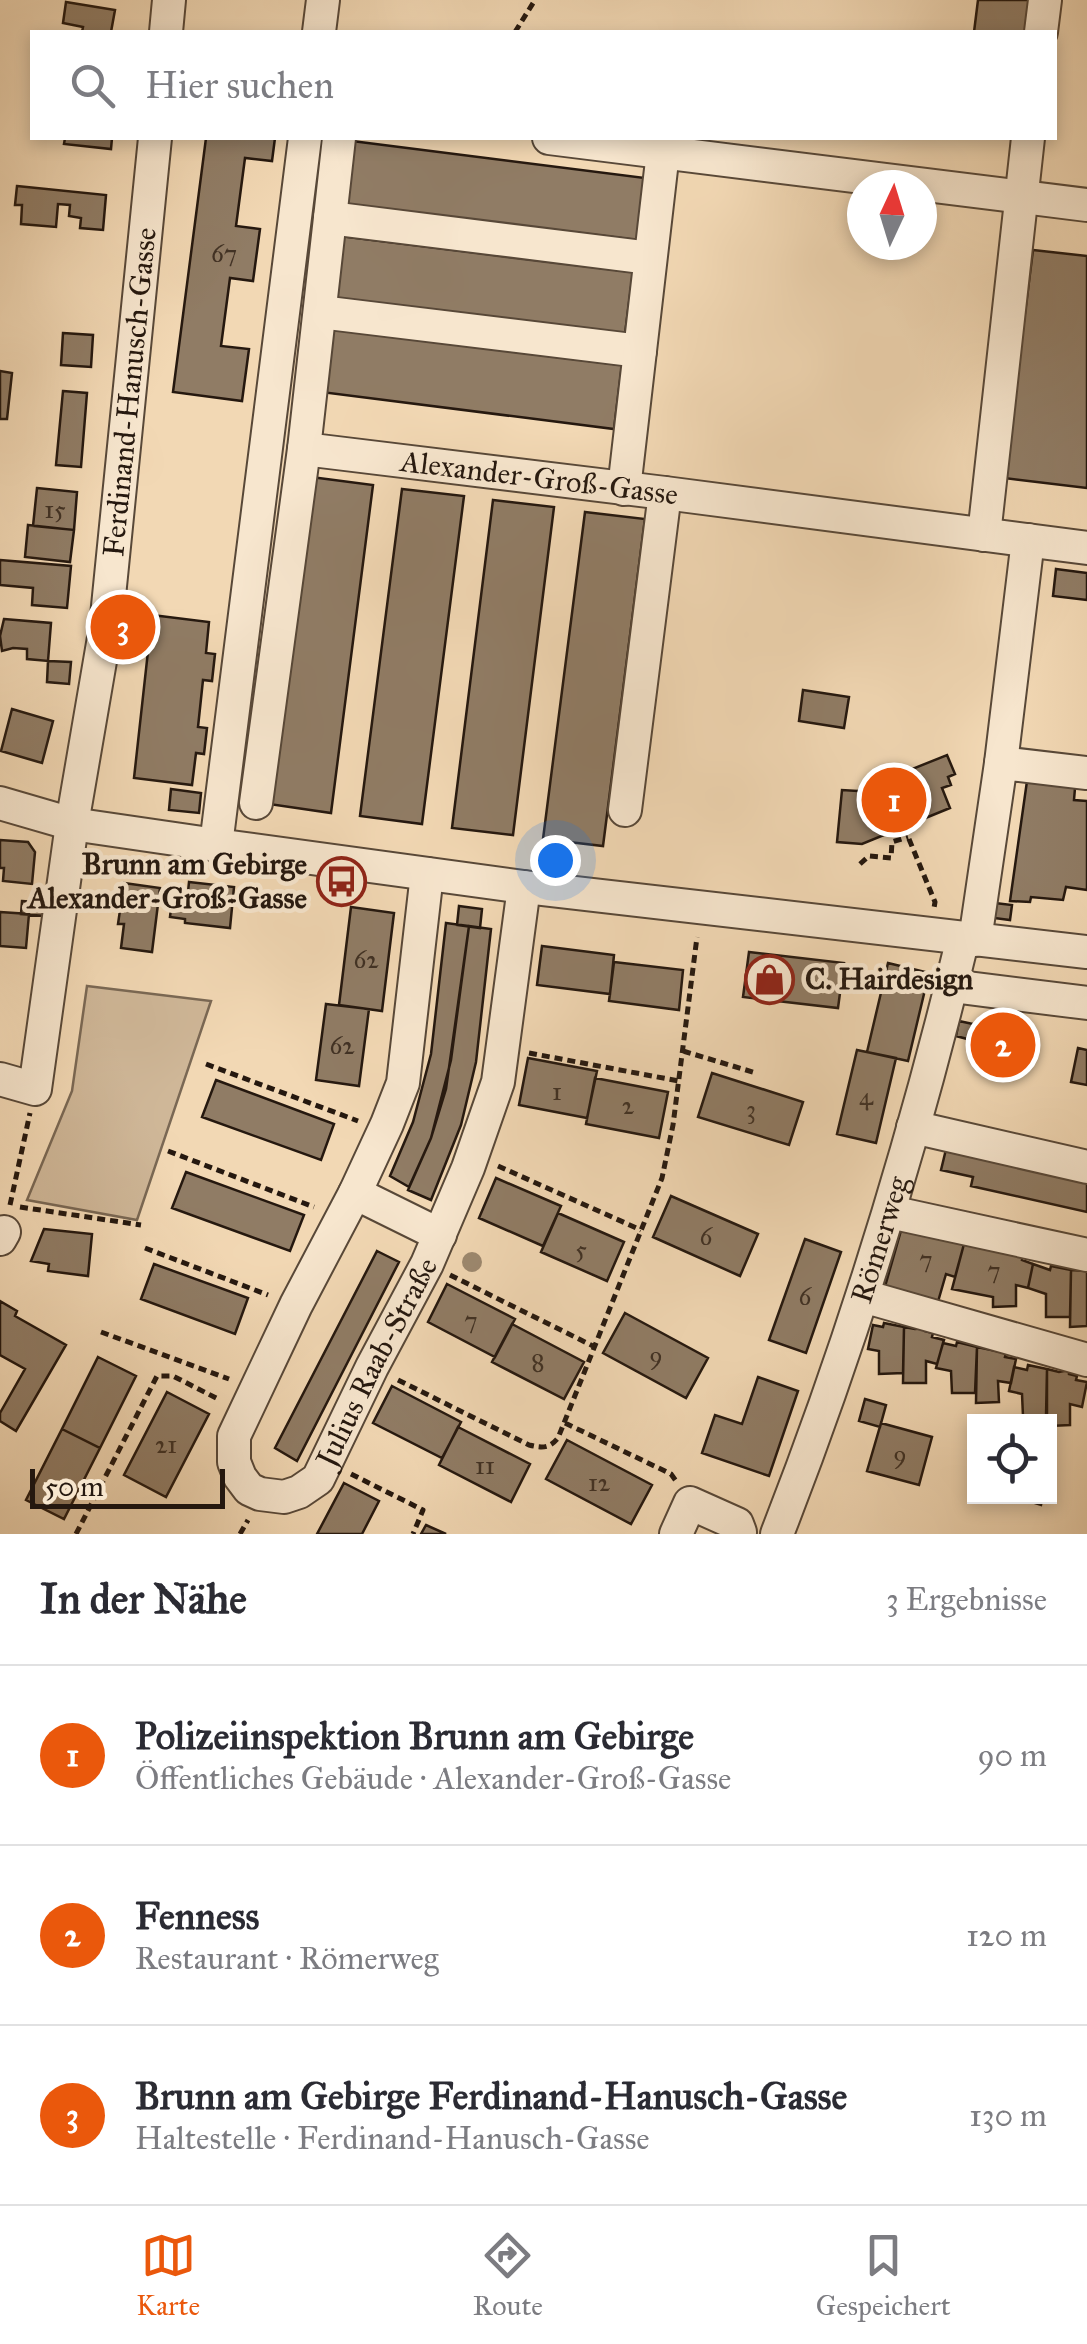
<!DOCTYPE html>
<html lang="de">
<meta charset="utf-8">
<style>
:root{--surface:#fff;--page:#f2f2f3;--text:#2b2b33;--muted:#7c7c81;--line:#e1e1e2;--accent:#ea580c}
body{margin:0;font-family:"IM FELL Great Primer",serif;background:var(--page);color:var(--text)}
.controls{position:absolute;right:30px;bottom:30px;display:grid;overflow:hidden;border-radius:0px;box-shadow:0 5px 15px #0003}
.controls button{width:90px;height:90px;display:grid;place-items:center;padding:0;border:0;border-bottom:2px solid var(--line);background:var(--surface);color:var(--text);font:50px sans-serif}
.compass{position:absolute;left:847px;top:170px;width:90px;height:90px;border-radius:50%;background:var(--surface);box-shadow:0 5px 15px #0003;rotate:4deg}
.scale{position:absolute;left:30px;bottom:25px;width:195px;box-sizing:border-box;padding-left:10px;border:5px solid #25180f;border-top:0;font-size:28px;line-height:35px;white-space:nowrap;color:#25180f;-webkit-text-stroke:8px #f7e6ce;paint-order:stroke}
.you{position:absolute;left:555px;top:860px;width:35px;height:35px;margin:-25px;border:8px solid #fff;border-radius:50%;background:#1a73e8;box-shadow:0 0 0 15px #1a73e833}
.badge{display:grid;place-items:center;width:65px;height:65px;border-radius:50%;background:var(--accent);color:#fff;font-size:32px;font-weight:700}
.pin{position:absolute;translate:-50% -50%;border:5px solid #fff;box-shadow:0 2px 10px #0006}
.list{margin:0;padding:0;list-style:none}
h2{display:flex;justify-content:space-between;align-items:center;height:130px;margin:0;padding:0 40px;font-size:42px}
h2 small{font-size:32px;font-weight:400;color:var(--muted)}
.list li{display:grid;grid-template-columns:65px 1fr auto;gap:30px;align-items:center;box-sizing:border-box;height:180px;padding:0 40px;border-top:2px solid var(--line)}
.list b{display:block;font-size:38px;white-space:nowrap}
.list p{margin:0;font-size:32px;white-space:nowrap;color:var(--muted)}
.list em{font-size:32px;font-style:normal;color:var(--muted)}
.icon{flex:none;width:55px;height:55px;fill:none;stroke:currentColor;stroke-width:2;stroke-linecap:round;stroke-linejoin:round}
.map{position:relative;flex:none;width:1087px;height:1534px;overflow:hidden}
.search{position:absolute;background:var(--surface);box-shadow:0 5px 15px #0003;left:30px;right:30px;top:30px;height:110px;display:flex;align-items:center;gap:25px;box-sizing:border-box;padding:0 35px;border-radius:0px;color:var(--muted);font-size:38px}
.sheet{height:670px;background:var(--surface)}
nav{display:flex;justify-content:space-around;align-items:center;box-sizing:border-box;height:140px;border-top:2px solid var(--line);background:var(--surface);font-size:28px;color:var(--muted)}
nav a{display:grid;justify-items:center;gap:5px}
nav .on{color:var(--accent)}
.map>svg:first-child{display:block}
.green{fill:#cfb798;stroke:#7a6854;stroke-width:2.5}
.building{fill:#907c65;stroke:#25180f;stroke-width:2.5}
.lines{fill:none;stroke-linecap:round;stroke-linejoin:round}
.minor-casing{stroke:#584838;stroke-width:36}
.path{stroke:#25180f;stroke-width:5;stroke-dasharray:8 5;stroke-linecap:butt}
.minor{stroke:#f7e6ce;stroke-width:32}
.tree{fill:#9d8970}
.labels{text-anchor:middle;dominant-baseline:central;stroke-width:9;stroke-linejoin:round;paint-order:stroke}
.number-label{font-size:25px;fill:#403124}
.street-label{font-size:30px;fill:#25180f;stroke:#f7e6ce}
.poi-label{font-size:30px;font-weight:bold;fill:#25180f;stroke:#f7e6ce;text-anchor:end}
</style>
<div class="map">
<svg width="1087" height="1534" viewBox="0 0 1087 1534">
<rect width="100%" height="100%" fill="#f2d8b4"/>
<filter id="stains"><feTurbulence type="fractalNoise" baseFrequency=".002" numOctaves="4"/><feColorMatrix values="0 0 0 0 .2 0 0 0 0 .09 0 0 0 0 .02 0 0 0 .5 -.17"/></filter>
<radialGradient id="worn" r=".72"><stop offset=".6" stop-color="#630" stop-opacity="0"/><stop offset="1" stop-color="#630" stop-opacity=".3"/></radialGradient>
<path class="green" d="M87,986l124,15 -74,219 -110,-20 45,-109z"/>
<path class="building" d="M978,0h51l-4,32h-51z
M66,2l49,8 -4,22h-29l1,-5 -20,-4z
M65,138h47l-1,11 -47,-5z
M206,138h69l-3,23 -27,-3 -9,68 24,3 -7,52 -23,-3 -9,68 28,3 -7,52 -69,-9z
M352,141l293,37 -8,62 -293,-36z
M17,186l89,9 -3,35 -23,-2 1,-10 -12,-2 1,-11 -12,-1 -2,23 -35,-3 1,-19h-7z
M340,236l293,36 -8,62 -292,-36z
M1033,250l54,6v232l-83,-10z
M329,329l293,36 -8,64 -293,-37z
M63,333l30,2 -2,32 -30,-2z
M0,371l12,2 -5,46h-7z
M63,391l24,2 -6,74 -25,-2z
M311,477l62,8 -42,328 -62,-9z
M37,488l40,4 -3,38 -41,-4z
M402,489l62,7 -42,328 -62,-8z
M493,500l61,7 -41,328 -61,-7z
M585,512l60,7 -42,327 -60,-7z
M28,525l46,5 -4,32 -45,-5z
M0,560l71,6 -4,42 -35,-3 1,-17 -33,-3z
M1056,569l31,4v27l-34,-4z
M152,615l57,7 -3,31 9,1 -3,27 -9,-1 -5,47 9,1 -3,26 -8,-1 -4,32 -58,-7z
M4,619l47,4 -3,38 -21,-2v-10l-14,-1 -11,3 -2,-15z
M48,661l23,1 -2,22 -22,-2z
M803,690l46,7 -5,31 -45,-7z
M12,709l41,12 -11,42 -41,-12z
M947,755l8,19 -7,3 3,8 -9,3 8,20 -88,36 -25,-2 5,-52 16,1z
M1028,774l48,2 -2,24 13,1v89l-21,-3 -3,13 -32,-3 -1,5 -20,-1z
M171,789l30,4 -2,20 -30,-3z
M0,840l28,2 7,10 -3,32 -29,-3 1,-13h-4z
M189,882l45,5 -4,41 -45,-5v-4l-15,-2 3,-26 15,1z
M124,883l36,5 -8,64 -31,-4 3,-24h-6z
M22,901l24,2 -1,13 -24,-2z
M995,903l17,2 -2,15 -16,-2z
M459,906l23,3 -2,19 -23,-3z
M351,907l43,6 -12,98 -43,-6z
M0,912l29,2 -3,34 -26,-2z
M446,923l23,3 -18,134 -20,78 -22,49 -19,-11 23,-54 18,-68z
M469,926l22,3 -15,133 -15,63 -30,75 -23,-10 23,-52 15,-49z
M542,946l72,9 -4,39 -73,-9z
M749,952l95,11 -6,45 -95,-11z
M614,962l69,8 -4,40 -70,-9z
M888,963l41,10 -21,88 -41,-9z
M326,1004l43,5 -10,77 -43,-6z
M959,1021l79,17 -6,26 -63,-13 2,-11 -15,-4z
M1078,1048l9,2v35l-16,-3z
M857,1050l39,8 -20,85 -39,-9z
M528,1058l69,13 -10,47 -68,-13z
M712,1073l91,29 -14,43 -91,-28z
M595,1078l73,14 -9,46 -73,-14z
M216,1080l118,44 -13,36 -119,-43z
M948,1141l139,40v31l-116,-26 2,-9 -32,-7z
M186,1172l118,43 -14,36 -118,-43z
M496,1178l65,28 -18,40 -64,-28z
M671,1196l87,38 -18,42 -87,-39z
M558,1213l66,29 -17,39 -66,-29z
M902,1227l62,17 -9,33 -9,-3 -11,38 -53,-15z
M44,1229l48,5 -4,42 -40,-5 1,-7 -18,-3z
M805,1239l36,13 -35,101 -37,-13z
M964,1244l59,12 -1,4 11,4 -5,24 -12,-3v21l-23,1v-10l-41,-8z
M377,1251l22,11 -102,199 -22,-13z
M154,1264l94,34 -13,36 -94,-35z
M1033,1264l17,6 1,-4 20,4 -1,47h-24v-23l-18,-6z
M1071,1270l16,1v55l-17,1z
M447,1284l68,35 -20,38 -67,-35z
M0,1301l17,10 -2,5 51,29 -50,86 -16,-10v-8l25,-44 -25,-14z
M625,1313l83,45 -22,40 -83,-45z
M884,1323l20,4 -1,46 -24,1v-23l-11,-2 5,-24 10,2z
M512,1324l72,38 -20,37 -72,-37z
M904,1327l11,2 10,-1v3l8,2 -1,4 12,3 -7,24 -11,-3v22h-23z
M957,1342l20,5 -2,46h-23l-1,-22 -15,-3 7,-25 13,3z
M977,1347l29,6 -1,4 11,2 -5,24 -13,-2 1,21 -23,1z
M98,1357l38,19 -36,72 -38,-19z
M1028,1365l19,4 -1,47h-23l-1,-22 -13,-3 5,-24 13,3z
M1047,1369l12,3 10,-2v4l8,2 -1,4 11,2 -5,25 -12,-3v21l-20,1v-4h-3z
M758,1377l40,14 -29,85 -67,-23 13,-38 27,9z
M392,1386l69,36 -19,36 -69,-35z
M167,1392l42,22 -43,83 -42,-22z
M865,1399l21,6 -6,22 -21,-6z
M881,1423l51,14 -13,48 -52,-14z
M458,1427l72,37 -19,38 -72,-37z
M62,1429l38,19 -36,71 -38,-19z
M567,1440l85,45 -21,39 -85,-45z
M344,1483l35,18 -17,33h-45z
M1012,1496h31l-2,9z
M426,1525l20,9h-25z"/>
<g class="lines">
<defs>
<g id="minor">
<path d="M166,32l3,-32"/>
<path d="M319,32l4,-32"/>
<path d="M1041,32l4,-32"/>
<path id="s1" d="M339,138l-35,311 361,44 422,55"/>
<path d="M549,138l538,67"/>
<path d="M330,218l320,40"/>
<path d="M320,312l320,39"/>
<path d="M624,489l39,-337"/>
<path d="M984,535l44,-397"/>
<path d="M1001,763l27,-223"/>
<path d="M0,803l72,21 144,21 308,42 563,65"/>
<path d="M256,803l48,-354"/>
<path d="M625,810l40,-317"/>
<path d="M216,845l89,-707"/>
<path id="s2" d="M427,874l-24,209 -16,41 -32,69 -59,112 -62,131v26l6,15 9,12 11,5 24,3 15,-5 19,-13 54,-112 55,-103 41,-96 30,-86 26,-195"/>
<path d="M975,940l26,-177 86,10"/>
<path d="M952,986l135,17"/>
<path id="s3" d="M0,1079l35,10 37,-265 34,-198 49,-488"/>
<path d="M913,1127l174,40"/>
<path d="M355,1193l85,42"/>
<path d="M890,1212l197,43"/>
<path d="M0,1239l4,-7"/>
<path d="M863,1296l224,64"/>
<path d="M676,1534l14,-31 47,21 3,8"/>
<path id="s4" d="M777,1534c76,-194 137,-393 186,-596"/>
</g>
</defs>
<use href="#minor" class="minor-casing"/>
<path class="path" d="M515,32l20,-32
M904,827l31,75 -1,6
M860,864l9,-8 22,2 1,-16 16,-5
M683,1051l73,22
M529,1053l150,28
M206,1064l152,57
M168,1151l146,56
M498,1166l143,64
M10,1205l20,-92
M20,1207l121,18
M145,1248l123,47
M450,1275l145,72
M101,1332l128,47
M398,1380l131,65c13,3 20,4 29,-7l104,-260 11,-53 24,-188
M565,1423l106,51 5,7
M351,1474l72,36 -10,24
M76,1534l81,-158h16l47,24
M240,1534l8,-14"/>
<use href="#minor" class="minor"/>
</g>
<circle class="tree" cx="472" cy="1262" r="10"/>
<defs>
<symbol id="bus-ring" viewBox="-11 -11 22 22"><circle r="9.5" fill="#f7e6ce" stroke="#8f2418" stroke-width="1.5"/><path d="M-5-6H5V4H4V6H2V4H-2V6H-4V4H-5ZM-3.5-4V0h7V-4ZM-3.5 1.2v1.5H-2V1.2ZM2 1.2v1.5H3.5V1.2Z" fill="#8f2418"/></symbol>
<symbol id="shop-ring" viewBox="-11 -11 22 22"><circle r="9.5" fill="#f7e6ce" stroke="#8f2418" stroke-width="1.5"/><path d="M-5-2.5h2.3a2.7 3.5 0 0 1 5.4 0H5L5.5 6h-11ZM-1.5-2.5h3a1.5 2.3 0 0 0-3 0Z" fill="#8f2418"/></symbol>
</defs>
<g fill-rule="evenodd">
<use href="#bus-ring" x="314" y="854" width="55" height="55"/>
<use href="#shop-ring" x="742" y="952" width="55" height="55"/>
</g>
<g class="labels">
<g class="number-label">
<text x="224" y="253">67</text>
<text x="55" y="509">15</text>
<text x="366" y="959">62</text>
<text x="342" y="1045">62</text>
<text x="557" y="1091">1</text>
<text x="866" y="1096">4</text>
<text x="628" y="1105">2</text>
<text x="751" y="1109">3</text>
<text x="706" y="1236">6</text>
<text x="581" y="1249">5</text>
<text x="926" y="1259">7</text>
<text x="994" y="1270">7</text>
<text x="805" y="1296">6</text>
<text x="471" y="1320">7</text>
<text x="656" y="1355">9</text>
<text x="538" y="1362">8</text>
<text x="166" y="1444">21</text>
<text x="900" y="1454">9</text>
<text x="485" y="1465">11</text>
<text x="599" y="1482">12</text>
</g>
<g class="street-label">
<text stroke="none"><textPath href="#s3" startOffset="740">Ferdinand-Hanusch-Gasse</textPath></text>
<text stroke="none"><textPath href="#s1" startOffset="550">Alexander-Groß-Gasse</textPath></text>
<text stroke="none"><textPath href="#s4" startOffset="312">Römerweg</textPath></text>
<text stroke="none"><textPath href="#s2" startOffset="865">Julius Raab-Straße</textPath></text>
</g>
<g class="poi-label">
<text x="307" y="864">Brunn am Gebirge<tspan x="307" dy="34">Alexander-Groß-Gasse</tspan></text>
<text x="805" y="979" text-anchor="start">C. Hairdesign</text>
</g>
</g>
<rect width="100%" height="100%" filter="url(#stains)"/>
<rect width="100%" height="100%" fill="url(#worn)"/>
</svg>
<div class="controls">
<button><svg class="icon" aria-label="locate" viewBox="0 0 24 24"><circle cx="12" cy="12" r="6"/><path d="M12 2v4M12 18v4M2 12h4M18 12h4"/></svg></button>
</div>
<svg class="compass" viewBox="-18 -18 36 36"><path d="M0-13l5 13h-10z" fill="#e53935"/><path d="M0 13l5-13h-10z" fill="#7c7c81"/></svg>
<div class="scale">50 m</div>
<div class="you"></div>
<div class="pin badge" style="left:894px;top:800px">1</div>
<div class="pin badge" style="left:1003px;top:1045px">2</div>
<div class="pin badge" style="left:123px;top:627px">3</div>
<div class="search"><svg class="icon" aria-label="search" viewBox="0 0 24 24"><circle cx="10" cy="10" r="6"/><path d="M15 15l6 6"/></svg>Hier suchen</div>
</div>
<section class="sheet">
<h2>In der Nähe<small>3 Ergebnisse</small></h2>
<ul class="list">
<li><span class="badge">1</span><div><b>Polizeiinspektion Brunn am Gebirge</b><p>Öffentliches Gebäude · Alexander-Groß-Gasse</p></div><em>90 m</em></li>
<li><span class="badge">2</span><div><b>Fenness</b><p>Restaurant · Römerweg</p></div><em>120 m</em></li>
<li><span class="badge">3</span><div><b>Brunn am Gebirge Ferdinand-Hanusch-Gasse</b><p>Haltestelle · Ferdinand-Hanusch-Gasse</p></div><em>130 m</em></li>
</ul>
</section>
<nav>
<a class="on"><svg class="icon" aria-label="map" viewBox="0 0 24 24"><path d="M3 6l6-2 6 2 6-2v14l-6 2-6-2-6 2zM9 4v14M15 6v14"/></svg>Karte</a>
<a><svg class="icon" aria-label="directions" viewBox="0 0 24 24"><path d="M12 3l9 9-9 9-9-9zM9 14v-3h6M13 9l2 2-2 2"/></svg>Route</a>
<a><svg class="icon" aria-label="saved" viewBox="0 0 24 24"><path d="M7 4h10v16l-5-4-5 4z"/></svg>Gespeichert</a>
</nav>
